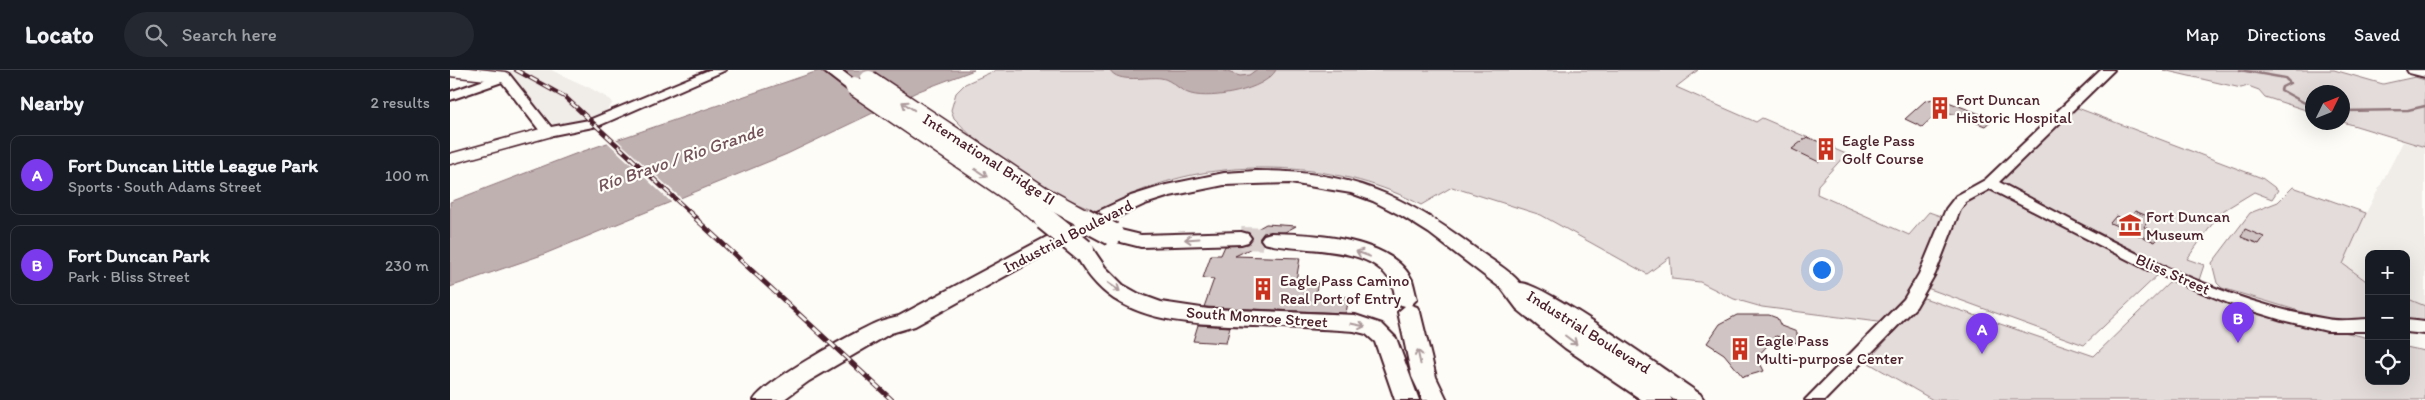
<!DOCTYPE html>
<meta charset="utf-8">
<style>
:root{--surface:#171b24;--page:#242831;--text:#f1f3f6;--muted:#9ea1a6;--line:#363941;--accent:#7c3aed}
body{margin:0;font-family:Itim,sans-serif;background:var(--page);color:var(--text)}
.controls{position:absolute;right:15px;bottom:15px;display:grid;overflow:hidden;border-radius:10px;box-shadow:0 5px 20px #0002}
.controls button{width:45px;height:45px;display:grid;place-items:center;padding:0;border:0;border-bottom:1px solid var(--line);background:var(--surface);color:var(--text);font:25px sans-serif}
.compass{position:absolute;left:1855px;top:15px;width:45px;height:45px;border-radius:50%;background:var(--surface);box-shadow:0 5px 20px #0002;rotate:47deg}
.you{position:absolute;left:1371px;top:199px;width:18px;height:18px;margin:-12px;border:4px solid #fff;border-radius:50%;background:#1a73e8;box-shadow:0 0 0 8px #1a73e833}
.badge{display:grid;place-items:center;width:32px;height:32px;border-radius:50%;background:var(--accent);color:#fff;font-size:16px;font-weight:700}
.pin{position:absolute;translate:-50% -41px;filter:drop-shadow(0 1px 2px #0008)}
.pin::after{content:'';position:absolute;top:26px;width:18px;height:15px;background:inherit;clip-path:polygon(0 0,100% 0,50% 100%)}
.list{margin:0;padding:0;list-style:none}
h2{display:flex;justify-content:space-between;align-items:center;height:65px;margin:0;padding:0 20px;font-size:21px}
h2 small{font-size:16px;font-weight:400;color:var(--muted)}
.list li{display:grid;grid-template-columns:32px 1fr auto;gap:15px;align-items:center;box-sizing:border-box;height:80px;margin:0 10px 10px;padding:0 10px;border:1px solid var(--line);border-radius:10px}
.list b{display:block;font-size:19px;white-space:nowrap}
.list p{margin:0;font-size:16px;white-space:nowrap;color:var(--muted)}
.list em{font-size:16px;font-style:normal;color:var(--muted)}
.icon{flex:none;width:28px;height:28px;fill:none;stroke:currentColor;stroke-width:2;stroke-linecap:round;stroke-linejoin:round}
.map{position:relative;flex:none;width:1975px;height:330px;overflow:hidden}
header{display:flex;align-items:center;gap:30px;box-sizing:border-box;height:70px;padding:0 25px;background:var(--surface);border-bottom:1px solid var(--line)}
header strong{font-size:24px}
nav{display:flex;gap:28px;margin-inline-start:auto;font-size:18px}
.search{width:350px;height:45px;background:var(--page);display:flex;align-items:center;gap:12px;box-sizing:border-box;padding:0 18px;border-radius:28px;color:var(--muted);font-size:19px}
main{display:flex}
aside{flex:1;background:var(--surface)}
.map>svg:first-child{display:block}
.built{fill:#f0ece8}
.green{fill:#e3dcda;stroke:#967e82}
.water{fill:#c0b1b1;stroke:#91777b}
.pier{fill:#fdfcf7}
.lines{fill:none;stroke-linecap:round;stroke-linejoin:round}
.stream{stroke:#91777b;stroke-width:2.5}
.building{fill:#d0c5c4;stroke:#4a1f2b}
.highway-tunnel{stroke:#d9d0ce;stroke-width:22;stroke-dasharray:22 11;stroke-linecap:butt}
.street-casing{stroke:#4a1f2b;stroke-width:13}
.secondary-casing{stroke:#4a1f2b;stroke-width:4}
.primary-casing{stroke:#4a1f2b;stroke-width:4}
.highway-casing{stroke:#4a1f2b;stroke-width:4}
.street{stroke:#fdfcf7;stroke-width:10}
.secondary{fill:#fdfcf7;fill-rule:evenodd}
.primary{fill:#fdfcf7;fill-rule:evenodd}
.highway{fill:#fdfcf7;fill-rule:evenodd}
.rail-far1-casing{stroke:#4a1f2b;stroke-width:4.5}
.rail-casing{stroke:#4a1f2b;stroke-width:5}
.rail-far1{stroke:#fdfcf7;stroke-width:2.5;stroke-dasharray:8;stroke-linecap:butt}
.rail{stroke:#fdfcf7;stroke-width:3;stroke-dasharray:10;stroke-linecap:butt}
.highway-bridge-far1-casing{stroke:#4a1f2b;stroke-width:21;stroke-linecap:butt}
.highway-bridge-casing{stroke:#4a1f2b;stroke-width:26;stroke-linecap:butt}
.highway-bridge-far1{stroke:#fdfcf7;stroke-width:18}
.highway-bridge{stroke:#fdfcf7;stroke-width:22}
.oneway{stroke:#ac999b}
.labels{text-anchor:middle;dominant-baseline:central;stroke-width:4.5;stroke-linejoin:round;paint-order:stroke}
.poi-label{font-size:16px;fill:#4a1f2b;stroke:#fdfcf7;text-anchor:start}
.street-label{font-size:16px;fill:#4a1f2b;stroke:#fdfcf7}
.water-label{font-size:18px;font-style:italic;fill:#73525a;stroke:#fdfcf7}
</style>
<header>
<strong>Locato</strong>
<div class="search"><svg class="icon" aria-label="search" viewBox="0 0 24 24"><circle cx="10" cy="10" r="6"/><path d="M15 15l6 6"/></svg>Search here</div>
<nav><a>Map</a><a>Directions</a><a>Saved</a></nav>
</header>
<main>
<aside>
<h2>Nearby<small>2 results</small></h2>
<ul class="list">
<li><span class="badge">A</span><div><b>Fort Duncan Little League Park</b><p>Sports · South Adams Street</p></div><em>100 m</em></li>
<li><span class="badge">B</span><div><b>Fort Duncan Park</b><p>Park · Bliss Street</p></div><em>230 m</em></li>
</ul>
</aside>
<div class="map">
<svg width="1975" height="330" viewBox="0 0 1975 330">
<rect width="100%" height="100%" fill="#fdfcf7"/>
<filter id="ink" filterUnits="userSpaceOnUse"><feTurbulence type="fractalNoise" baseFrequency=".02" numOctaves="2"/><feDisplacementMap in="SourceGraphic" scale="10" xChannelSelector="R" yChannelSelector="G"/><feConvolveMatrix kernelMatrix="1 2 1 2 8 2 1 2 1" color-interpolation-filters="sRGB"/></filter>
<g filter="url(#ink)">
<path class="built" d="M20,0h81l39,18 21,12 1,4 -8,9 -18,8 -32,4 -45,-48z
M1953,72l22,5v159l-19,-8v-44h-37v29l-26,-19 23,-51z"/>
<path class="green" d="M546,0h702l-22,17 80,35 6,-4 84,36 -28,31 -1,9 92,41 20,-23 14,5 -25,62 -11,18 -22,26 -123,-16 -28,-8 -34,-17 -28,-3 -2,-22 -23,17 -106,-59 -89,-28 -31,18c-75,-41 -182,-48 -262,-21 -22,7 -42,18 -63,27l-44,-19 -72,-47 -26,-27 -3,-8 5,-17 9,-9z
M1713,0h171l49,14 32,-7 10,3v67l-82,-25 -1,-30h-30v20l-47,-15 -6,-7 -11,-4 -7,2z
M1625,37l187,71 16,12 -6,9 -18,-7 -33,20 -34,47 17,6 -6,18 -203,-100z
M1843,117l73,26 -23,51 26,19v37l-43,-1 -104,-31 -5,-5 -5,-20 38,-50 28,-11z
M1542,119l170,82 -78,74 -157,-57 36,-83z
M1723,209l78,31 118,28v43h37v-34l19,4v49h-492l-66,-38 57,-64 170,58z
M1956,228l19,8v18l-19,-2z"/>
<path class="water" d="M371,0h153l-55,21 -132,63 -245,101 -92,32v-85l125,-48z
M660,0h111l19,6 9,-1 7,-5h20c-11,20 -64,30 -85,24 -12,-3 -18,-14 -30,-16 -14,-2 -43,6 -51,-8z"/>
<path class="pier" d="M165,68l67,61 -10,4 -66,-62z"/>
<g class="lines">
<path class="stream" d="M1790,0l45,8 5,5 -8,4 -1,3 31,17
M1892,41l66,-1 17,-4"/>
</g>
<path class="building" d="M1483,29l10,1 50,19 -8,7 -31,-12 -19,1 -13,12 -17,-8 20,-18z
M1357,67l28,11 -16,14 -27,-13z
M1685,141l15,6 -6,10 17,8 -6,7 -45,-19 6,-7 12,5z
M816,154l30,2 -11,6 -22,1 -4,6 3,4 -27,13 65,2 -4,23 22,1 -3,14 34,1 -3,16 -142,-6 10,-28 -11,-1 8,-23h10l4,-9 24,-2 4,-6 -3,-5z
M1795,159l19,8 -5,7 -18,-7z
M1287,245h32l8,3 4,8 16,6v11l-21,-7 -19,21 7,14 -21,6 -19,-23 -17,-11 13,-19z
M748,255l32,2 -4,16 -33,-2z"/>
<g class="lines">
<path class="highway-tunnel" d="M791,168l30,1"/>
<defs>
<path id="street" d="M0,1l55,6
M0,89l98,-27"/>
<path id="secondary" d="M259,0h17l-128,56 -50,10 -5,-1 -41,-53 -52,18v-8l51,-18h8l42,53 38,-7z
M1651,0h13l-115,112c104,54 211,118 328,137 14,3 28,0 42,0v12h-42l-45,-11 -49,-15 -85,-35 -158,-81 -24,13 -6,8 -25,64 -19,33 -91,93h-20l99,-101 15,-25 27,-65 10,-13 29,-16z
M1956,250l19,2v12l-19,-2z"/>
<path id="primary" d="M1957,0h18v7l-16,-4z"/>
<path id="highway" d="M372,0h19l21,16 -2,4h-12z
M806,101c94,0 145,22 219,77 14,11 34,21 45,35 25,0 152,92 180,111l4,6h-30l-4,-3 2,3h-30l-77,-52 -48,-39 -15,-20 -73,-56 -27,-17 -29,-15 -22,-8 -61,-10 -66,2 -54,11 -25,8 -62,29 -168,93 -24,7 -82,48 -26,19h-29c11,-19 96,-65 119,-76 8,-4 18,-6 26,-8l170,-91 62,-29 35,-11 58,-12z
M662,158l29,7 100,-3 7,2 3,4 -3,4 -7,2 -100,3 -36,-9 -3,-4 3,-4z
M821,163c41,1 120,4 141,47 2,6 3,13 5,19l-6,6 6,2 3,5 16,65 11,23h-24l-11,-23 -14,-65 7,-6 -7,-2c-4,-7 -3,-15 -7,-22 -21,-39 -92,-29 -127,-39l-3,-4 3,-4z
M633,173l7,2 15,22 18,18 16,9 22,8 47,7 147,6 27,9 14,14 23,62h-24l-20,-58 -9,-8 -12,-3c-33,-2 -66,-4 -99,-5 -46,-2 -100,-1 -141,-27 -18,-12 -31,-30 -41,-49l3,-5z"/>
</defs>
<use href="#street" class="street-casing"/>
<use href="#secondary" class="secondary-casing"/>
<use href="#primary" class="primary-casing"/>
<use href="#highway" class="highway-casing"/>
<use href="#street" class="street"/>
<use href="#secondary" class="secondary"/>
<use href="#primary" class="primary"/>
<use href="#highway" class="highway"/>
<defs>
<path id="rail-far1" d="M66,0l49,27 133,123"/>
<path id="rail" d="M246,149l196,181"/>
</defs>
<use href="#rail-far1" class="rail-far1-casing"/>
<use href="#rail" class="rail-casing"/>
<use href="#rail-far1" class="rail-far1"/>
<use href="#rail" class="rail"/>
<defs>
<path id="highway-bridge-far1" d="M419,10l174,116 44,24
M404,16l173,118 19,16"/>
<path id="highway-bridge" d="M595,149l38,31
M634,149l28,15"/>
</defs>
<use href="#highway-bridge-far1" class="highway-bridge-far1-casing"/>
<use href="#highway-bridge" class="highway-bridge-casing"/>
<use href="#highway-bridge-far1" class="highway-bridge-far1"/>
<use href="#highway-bridge" class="highway-bridge"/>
</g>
<defs><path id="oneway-shaft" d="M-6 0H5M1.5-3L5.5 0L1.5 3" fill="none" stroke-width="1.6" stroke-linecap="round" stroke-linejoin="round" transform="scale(1.25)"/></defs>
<g class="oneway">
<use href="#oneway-shaft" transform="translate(458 36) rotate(-146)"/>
<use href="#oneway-shaft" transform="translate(531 103) rotate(34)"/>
<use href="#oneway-shaft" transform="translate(742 169) rotate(176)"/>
<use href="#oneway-shaft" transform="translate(913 184) rotate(-159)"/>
<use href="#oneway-shaft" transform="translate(664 217) rotate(35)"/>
<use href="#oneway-shaft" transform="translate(908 255) rotate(12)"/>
<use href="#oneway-shaft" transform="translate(1121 270) rotate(37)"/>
<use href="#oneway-shaft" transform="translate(969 287) rotate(-102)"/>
</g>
</g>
<defs>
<symbol id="building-bare" viewBox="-9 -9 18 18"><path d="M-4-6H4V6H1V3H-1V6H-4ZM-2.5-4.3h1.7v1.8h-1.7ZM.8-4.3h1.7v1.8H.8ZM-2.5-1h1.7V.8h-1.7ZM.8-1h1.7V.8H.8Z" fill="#c8321e" stroke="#fdfcf7" stroke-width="2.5" paint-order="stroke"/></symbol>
<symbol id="museum-bare" viewBox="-9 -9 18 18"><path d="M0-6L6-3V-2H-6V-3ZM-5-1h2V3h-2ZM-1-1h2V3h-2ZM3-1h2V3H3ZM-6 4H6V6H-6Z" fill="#c8321e" stroke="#fdfcf7" stroke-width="2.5" paint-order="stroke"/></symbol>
</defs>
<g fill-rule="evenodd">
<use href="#building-bare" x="1474" y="22" width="32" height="32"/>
<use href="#building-bare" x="1360" y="63" width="32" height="32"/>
<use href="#museum-bare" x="1664" y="139" width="32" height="32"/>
<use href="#building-bare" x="797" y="203" width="32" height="32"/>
<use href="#building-bare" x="1274" y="263" width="32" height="32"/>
</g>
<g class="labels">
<g class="poi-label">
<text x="1506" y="29">Fort Duncan<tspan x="1506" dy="18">Historic Hospital</tspan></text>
<text x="1392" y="70">Eagle Pass<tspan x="1392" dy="18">Golf Course</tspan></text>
<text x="1696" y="146">Fort Duncan<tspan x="1696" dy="18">Museum</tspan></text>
<text x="830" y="210">Eagle Pass Camino<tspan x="830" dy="18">Real Port of Entry</tspan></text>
<text x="1306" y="270">Eagle Pass<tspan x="1306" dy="18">Multi-purpose Center</tspan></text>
</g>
<g class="street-label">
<text transform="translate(539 89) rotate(33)">International Bridge II</text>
<text transform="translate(618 166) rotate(-27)">Industrial Boulevard</text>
<text transform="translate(1723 204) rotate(24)">Bliss Street</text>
<text transform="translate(807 247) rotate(4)">South Monroe Street</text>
<text transform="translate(1139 262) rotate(32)">Industrial Boulevard</text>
</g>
<g class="water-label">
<text transform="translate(230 88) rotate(-19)">Río Bravo / Rio Grande</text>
</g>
</g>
</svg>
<div class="controls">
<button>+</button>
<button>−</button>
<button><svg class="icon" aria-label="locate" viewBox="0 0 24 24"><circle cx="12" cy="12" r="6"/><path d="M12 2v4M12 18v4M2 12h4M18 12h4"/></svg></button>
</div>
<svg class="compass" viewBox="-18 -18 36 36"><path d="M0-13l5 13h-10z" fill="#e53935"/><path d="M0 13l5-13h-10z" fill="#9ea1a6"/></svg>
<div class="you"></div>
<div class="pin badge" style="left:1532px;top:284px">A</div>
<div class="pin badge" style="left:1788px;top:273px">B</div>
</div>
</main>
